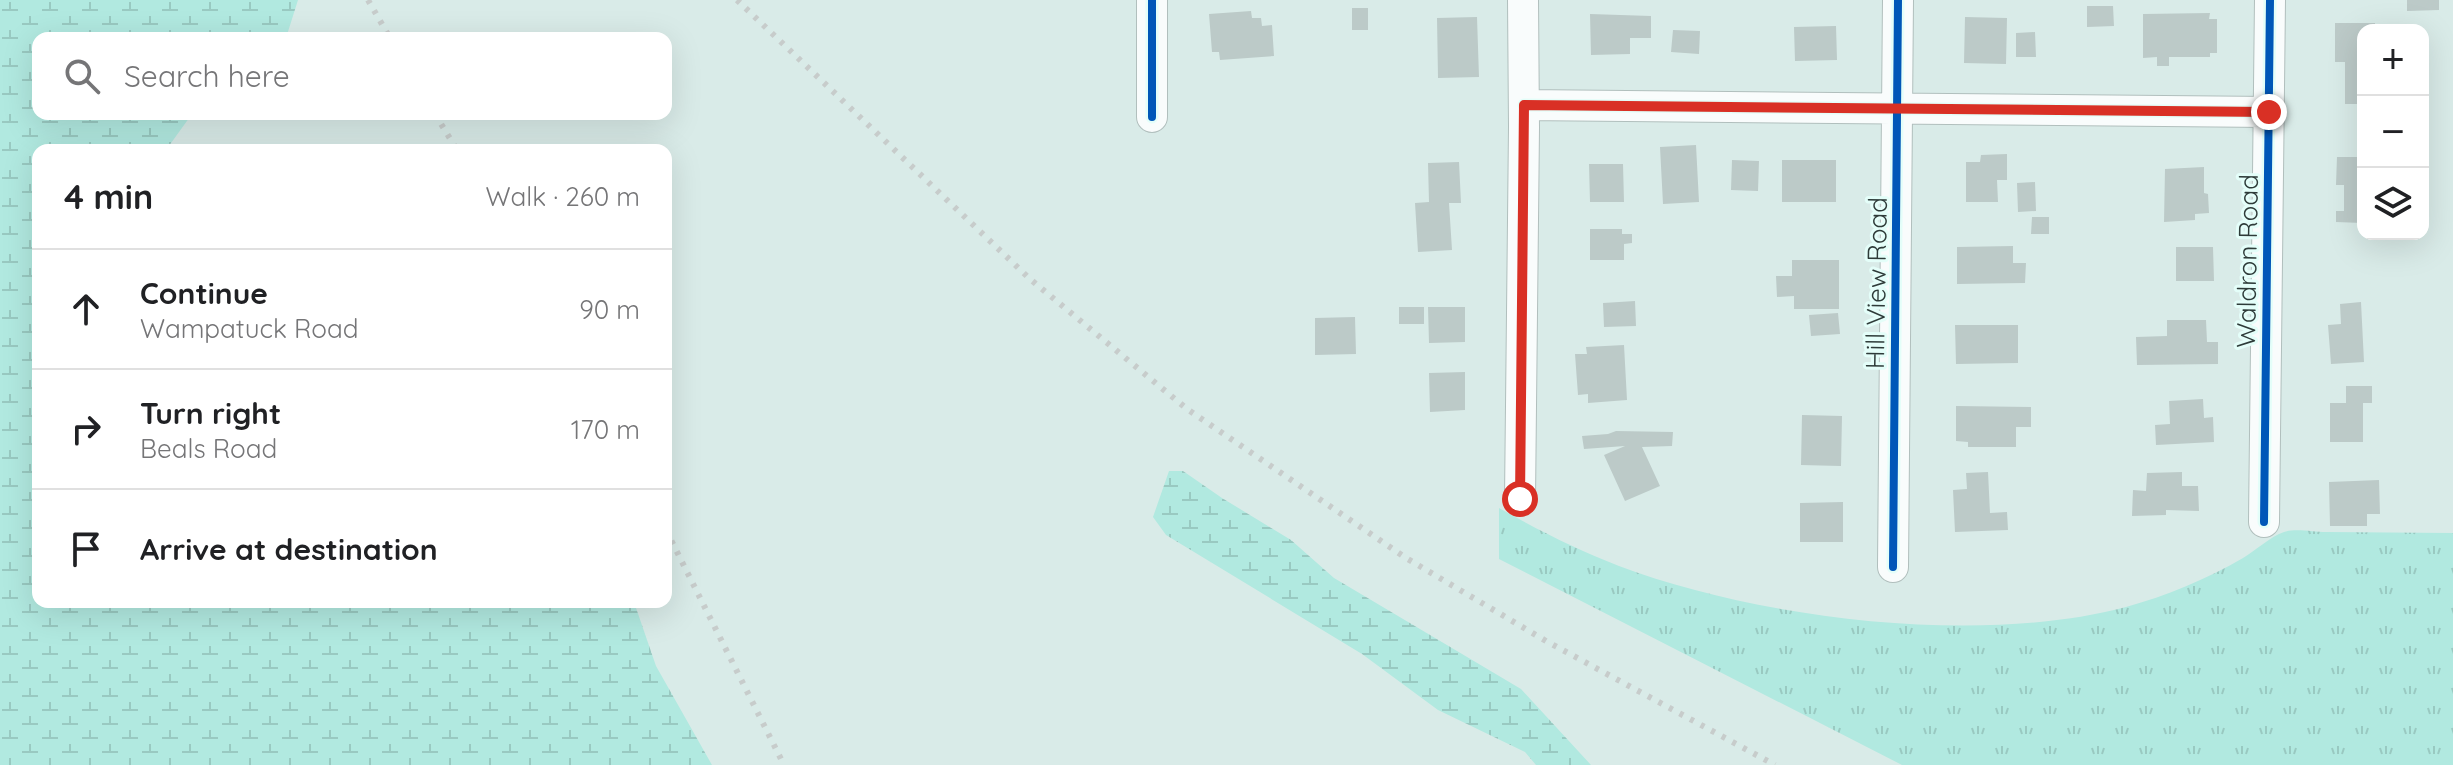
<!DOCTYPE html>
<meta charset="utf-8">
<style>
:root{--surface:#fff;--page:#f6f6f6;--text:#202124;--muted:#757577;--line:#e0e0e0}
body{margin:0;font-family:Quicksand,sans-serif;background:var(--page);color:var(--text)}
.controls{position:absolute;right:24px;top:24px;display:grid;overflow:hidden;border-radius:16px;box-shadow:0 8px 32px #0002}
.controls button{width:72px;height:72px;display:grid;place-items:center;padding:0;border:0;border-bottom:2px solid var(--line);background:var(--surface);color:var(--text);font:40px sans-serif}
.stop{position:absolute;width:24px;height:24px;margin:-18px;border:6px solid #d93025;border-radius:50%;background:#fff}
.stop.end{background:#d93025;border-color:#fff;box-shadow:0 2px 8px #0008}
.list{margin:0;padding:0;list-style:none}
h2{display:flex;justify-content:space-between;align-items:center;height:104px;margin:0;padding:0 32px;font-size:34px}
h2 small{font-size:26px;font-weight:400;color:var(--muted)}
.list li{display:grid;grid-template-columns:52px 1fr auto;gap:24px;align-items:center;box-sizing:border-box;height:120px;padding:0 32px;border-top:2px solid var(--line)}
.list b{display:block;font-size:30px;white-space:nowrap}
.list p{margin:0;font-size:26px;white-space:nowrap;color:var(--muted)}
.list em{font-size:26px;font-style:normal;color:var(--muted)}
.icon{flex:none;width:44px;height:44px;fill:none;stroke:currentColor;stroke-width:2;stroke-linecap:round;stroke-linejoin:round}
.map{position:relative;flex:none;width:2453px;height:765px;overflow:hidden}
.search{position:absolute;background:var(--surface);box-shadow:0 8px 32px #0002;left:32px;top:32px;width:640px;height:88px;display:flex;align-items:center;gap:20px;box-sizing:border-box;padding:0 28px;border-radius:16px;color:var(--muted);font-size:30px}
.panel{position:absolute;background:var(--surface);box-shadow:0 8px 32px #0002;left:32px;top:144px;width:640px;height:464px;border-radius:16px}
.map>svg:first-child{display:block}
.wetland{fill:url(#wetland-marsh)}
.park{fill:url(#park-tufts)}
.building{fill:#bccac8}
.lines{fill:none;stroke-linecap:round;stroke-linejoin:round}
.minor-casing{stroke:#b1bfbd;stroke-width:32}
.minor{stroke:#f9fcfc;stroke-width:30}
.rail{stroke:#c7cccb;stroke-width:6;stroke-dasharray:4 8;stroke-linecap:butt}
.cycleway-casing{stroke:#e4fef9;stroke-width:13}
.cycleway{stroke:#0057b8;stroke-width:8}
.route{stroke:#d93025;stroke-width:10}
.labels{text-anchor:middle;dominant-baseline:central;stroke-width:6;stroke-linejoin:round;paint-order:stroke}
.street-label{font-size:26px;fill:#2e3b39;stroke:#e4fef9}
</style>
<div class="map">
<svg width="2453" height="765" viewBox="0 0 2453 765">
<defs>
<pattern id="wetland-marsh" width="20" height="14" patternUnits="userSpaceOnUse" patternTransform="scale(2)"><rect width="20" height="14" fill="#b1e9e0"/><path d="M1 5h8M5 5V1M11 12h8M15 12V8" fill="none" stroke="#99c9c1"/></pattern>
<pattern id="park-tufts" width="24" height="20" patternUnits="userSpaceOnUse" patternTransform="scale(2)"><rect width="24" height="20" fill="#b1e9e0"/><path d="M3 7l-1-3M5 7V3M7 7l1-3M15 17l-1-3M17 17v-4M19 17l1-3" fill="none" stroke="#99c9c1"/></pattern>
</defs>
<rect width="100%" height="100%" fill="#d9ebe8"/>
<path class="wetland" d="M0,0h298l-12,38h-248v76h154l-26,36h-128v452h596l22,64 56,99h-712z
M1169,471h14l39,27 69,42 43,38 187,111 70,76h-55l-11,-13 -87,-42 -76,-56 -196,-119 -13,-18z"/>
<path class="park" d="M1499,508c39,22 78,42 120,58 141,53 361,80 507,41 40,-11 81,-28 117,-49 12,-7 28,-22 41,-26 11,-4 30,0 42,0 42,0 85,1 127,1v232h-551l-403,-206z"/>
<path class="building" d="M2407,0h32v10l-32,1z
M2087,6h26l1,20 -27,1z
M1352,8h16v22h-16z
M1251,11l1,7h9l1,8 10,-1 2,31 -54,4 -1,-8h-7l-3,-38z
M2210,13l-1,6h8v34h-7v4h-41v9h-12v-9l-14,1v-44z
M1590,14l61,2v22h-21v16l-39,1z
M1477,17l2,60 -41,1 -1,-60z
M1965,17l42,1 -1,46 -42,-1z
M2335,23h40v7h-12v74h-18v-42h-10z
M1836,26l1,34 -42,1 -1,-34z
M1673,30l27,1 -1,23 -28,-2z
M2035,32l1,25h-20v-24z
M1696,145l3,57 -36,2 -3,-57z
M2007,154v26h-10l1,22h-32v-40h14l1,-7z
M2337,157h26v66l-27,-1v-11h8v-26h-8z
M1732,160l27,1 -1,30 -27,-1z
M1782,160h54v42h-54z
M1459,162l2,41h-12l3,47 -34,2 -3,-49 14,-1 -1,-39z
M1589,164h34l1,38h-34z
M2204,167v26l4,1 1,19 -14,1v6l-31,2 1,-53z
M2035,182l1,29 -18,1 -1,-29z
M2032,217h17v17h-18z
M1590,229h32v5h10v9l-8,1v16h-34z
M2013,246v17h13l-1,20 -68,1v-37z
M2176,247h37l1,34h-38z
M1792,260h47v49h-45v-13l-17,1 -1,-21h16z
M1635,301l1,25 -32,1 -1,-24z
M2361,302l3,60 -33,2 -3,-39 13,-1 -1,-20z
M1399,307h25v17h-25z
M1428,307h37v35l-36,1z
M1838,313l2,21 -29,2 -2,-21z
M1355,317l1,37 -41,1v-37z
M2167,320h39l1,22h11v22l-81,1 -1,-28 31,-1z
M1955,325h63v38l-62,1z
M1624,345l3,55 -39,3v-9l-10,1 -3,-41h12l-1,-7z
M1465,372v38l-35,2 -1,-39z
M2346,386h26v17h-9v39h-33v-39h16z
M2203,399l1,19 9,-1 1,25 -58,3 -1,-20 15,-1 -1,-23z
M1956,406l75,1v20h-15v20h-48v-5l-12,-1z
M1802,415l40,1 -1,50 -40,-1z
M1616,431l57,1 -1,14 -30,1 18,39 -35,15 -21,-46 21,-9 -41,3 -2,-13 26,-2z
M1988,472l2,41 17,-1 1,18 -53,2 -2,-42 14,-1 -1,-16z
M2182,472v14h16l1,25 -33,-1v5l-34,1 1,-26 13,1 1,-18z
M2379,480l1,34h-13v12h-37l-1,-44z
M1843,502v40h-43v-39z"/>
<g class="lines">
<defs>
<path id="minor" d="M1524,105l745,7
M1152,117v-117
M1520,499l4,-372 -1,-127
M2264,522l6,-522
M1893,567l5,-567"/>
</defs>
<use href="#minor" class="minor-casing"/>
<use href="#minor" class="minor"/>
<path class="rail" d="M368,0l22,38
M737,0l293,279 157,130 219,149 140,83 229,124
M435,114l22,36
M666,530l118,235"/>
<defs>
<path id="cycleway" d="M1524,105l745,7
M1152,117v-117
M2264,522l6,-522
M1893,567l5,-567"/>
</defs>
<use href="#cycleway" class="cycleway-casing"/>
<use href="#cycleway" class="cycleway"/>
</g>
<g class="lines">
<path class="route" d="M1520,499l4,-394 745,7"/>
</g>
<g class="labels">
<g class="street-label">
<text transform="translate(2247 261) rotate(-89)">Waldron Road</text>
<text transform="translate(1876 283) rotate(-89)">Hill View Road</text>
</g>
</g>
</svg>
<div class="controls">
<button>+</button>
<button>−</button>
<button><svg class="icon" aria-label="layers" viewBox="0 0 24 24"><path d="M12 4l9 5-9 5-9-5zM3 14l9 5 9-5"/></svg></button>
</div>
<div class="stop" style="left:1520px;top:499px"></div>
<div class="stop end" style="left:2269px;top:112px"></div>
<div class="search"><svg class="icon" aria-label="search" viewBox="0 0 24 24"><circle cx="10" cy="10" r="6"/><path d="M15 15l6 6"/></svg>Search here</div>
<section class="panel">
<h2>4 min<small>Walk · 260 m</small></h2>
<ul class="list">
<li><svg class="icon" aria-label="ahead" viewBox="0 0 24 24"><path d="M12 20V5M6 11l6-6 6 6"/></svg><div><b>Continue</b><p>Wampatuck Road</p></div><em>90 m</em></li>
<li><svg class="icon" aria-label="right" viewBox="0 0 24 24"><path d="M7 20v-9h11M14 6l5 5-5 5"/></svg><div><b>Turn right</b><p>Beals Road</p></div><em>170 m</em></li>
<li><svg class="icon" aria-label="arrive" viewBox="0 0 24 24"><path d="M6 21V4h12l-3 4 3 4H6"/></svg><div><b>Arrive at destination</b></div></li>
</ul>
</section>
</div>
